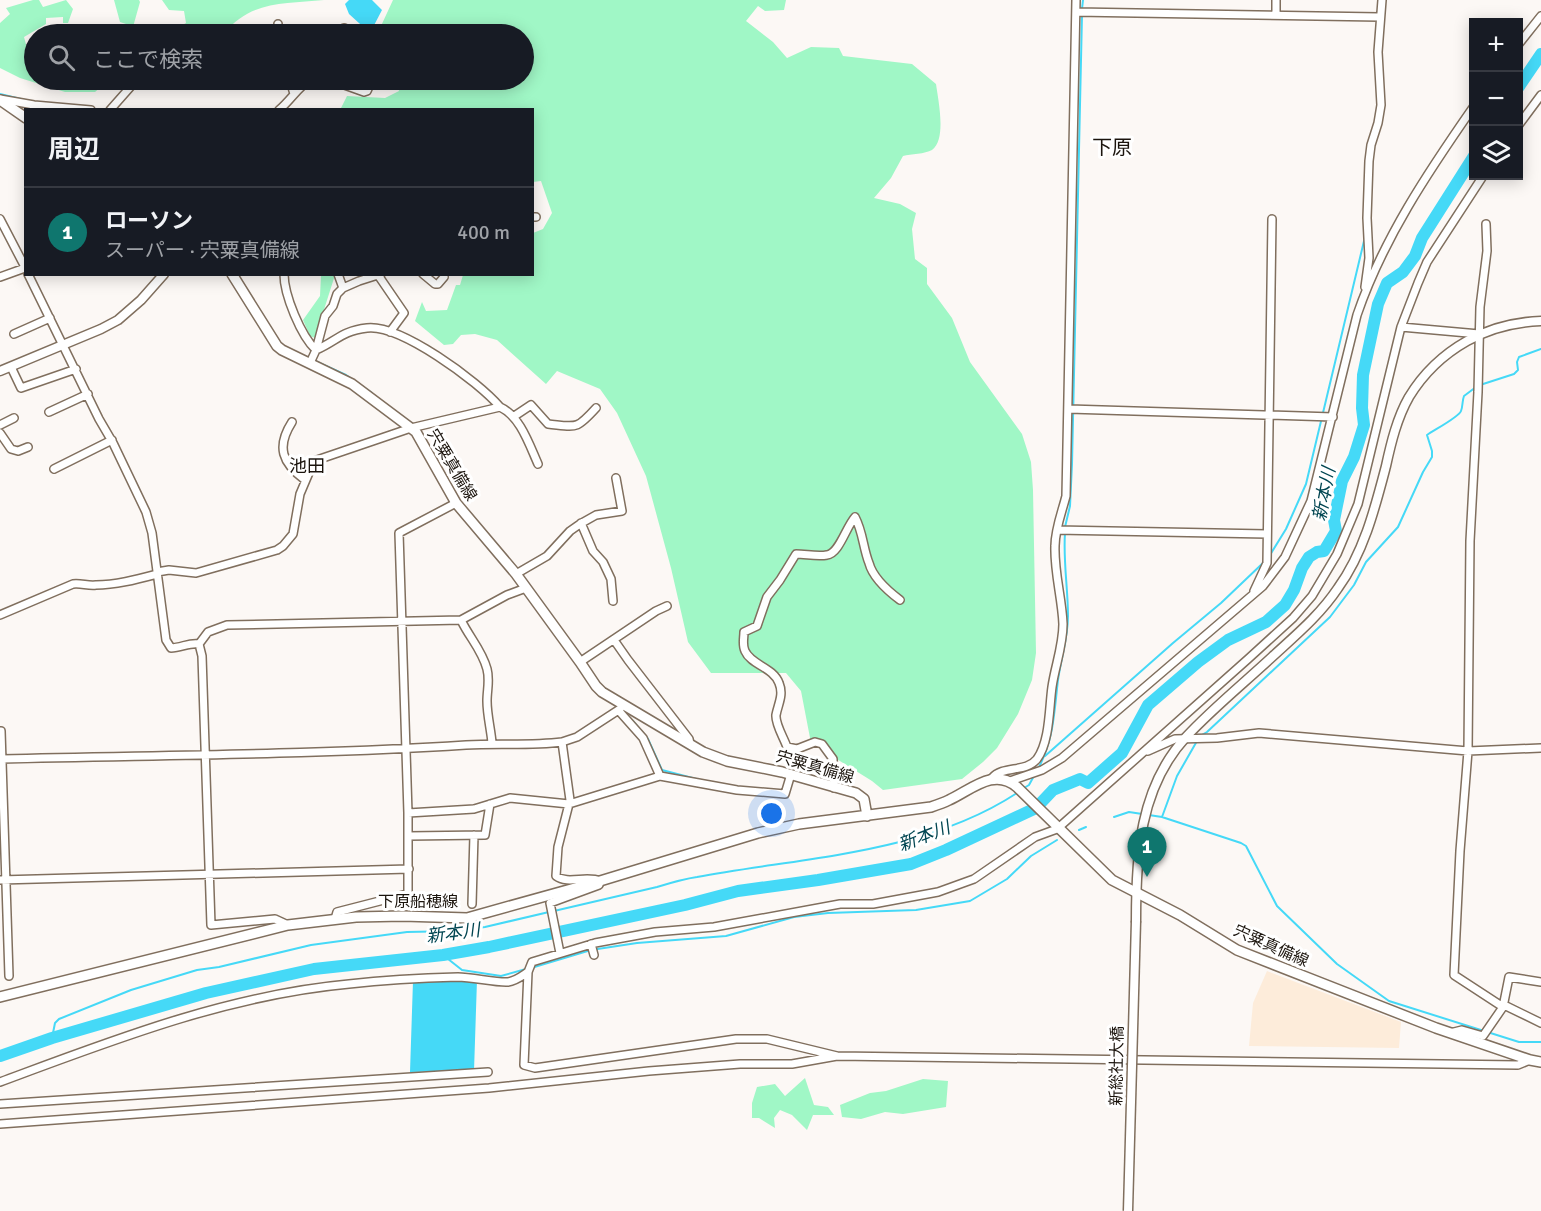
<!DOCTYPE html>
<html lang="ja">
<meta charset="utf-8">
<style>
:root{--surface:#171b24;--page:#20242c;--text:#f1f3f6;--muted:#9ea1a6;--line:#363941;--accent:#0f766e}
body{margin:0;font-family:Signika,"Noto Sans JP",sans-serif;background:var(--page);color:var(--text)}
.controls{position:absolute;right:18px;top:18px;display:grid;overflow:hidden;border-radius:0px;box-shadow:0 3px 15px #0003}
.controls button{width:54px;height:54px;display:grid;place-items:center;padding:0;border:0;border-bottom:2px solid var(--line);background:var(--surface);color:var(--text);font:30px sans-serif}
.you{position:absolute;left:772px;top:814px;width:21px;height:21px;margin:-15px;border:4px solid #fff;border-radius:50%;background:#1a73e8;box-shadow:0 0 0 9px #1a73e833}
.badge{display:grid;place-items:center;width:39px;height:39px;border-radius:50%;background:var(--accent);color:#fff;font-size:20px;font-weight:700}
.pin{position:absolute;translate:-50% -50px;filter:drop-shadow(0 2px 3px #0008)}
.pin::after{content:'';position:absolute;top:32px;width:21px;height:18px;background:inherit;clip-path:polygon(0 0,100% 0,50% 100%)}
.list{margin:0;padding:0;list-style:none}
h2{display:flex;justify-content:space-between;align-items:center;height:78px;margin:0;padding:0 24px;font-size:26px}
h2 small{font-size:20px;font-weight:400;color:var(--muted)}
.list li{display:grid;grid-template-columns:39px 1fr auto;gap:18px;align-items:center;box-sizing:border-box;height:90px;padding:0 24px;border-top:2px solid var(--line)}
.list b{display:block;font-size:22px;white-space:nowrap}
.list p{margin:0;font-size:20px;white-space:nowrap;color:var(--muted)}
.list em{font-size:20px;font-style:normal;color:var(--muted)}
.icon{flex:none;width:33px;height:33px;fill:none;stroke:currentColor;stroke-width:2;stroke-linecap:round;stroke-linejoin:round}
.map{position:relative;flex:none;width:1541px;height:1211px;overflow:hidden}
.search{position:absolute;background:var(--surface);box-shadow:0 3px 15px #0003;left:24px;top:24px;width:510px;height:66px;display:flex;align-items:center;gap:15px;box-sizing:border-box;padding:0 21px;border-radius:33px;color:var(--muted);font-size:22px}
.panel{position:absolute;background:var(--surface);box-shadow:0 3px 15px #0003;left:24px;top:108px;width:510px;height:168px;border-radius:0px}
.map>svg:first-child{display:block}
.industrial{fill:#fdecda}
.green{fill:#a0f7c6}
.water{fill:#45d9f7}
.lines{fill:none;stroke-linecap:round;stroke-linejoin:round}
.stream{stroke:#45d9f7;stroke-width:2}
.river{stroke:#45d9f7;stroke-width:12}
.minor-casing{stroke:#806f5e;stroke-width:10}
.tertiary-casing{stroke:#806f5e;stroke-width:11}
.secondary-casing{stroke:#806f5e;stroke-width:12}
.minor{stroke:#fff;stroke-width:7}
.tertiary{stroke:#fff;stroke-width:8}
.secondary{stroke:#fff;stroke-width:9}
.tertiary-bridge-casing{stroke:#806f5e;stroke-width:11;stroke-linecap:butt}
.tertiary-bridge{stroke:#fff;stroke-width:8}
.labels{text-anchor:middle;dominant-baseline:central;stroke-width:6;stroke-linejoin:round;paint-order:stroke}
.street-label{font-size:16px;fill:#1b140d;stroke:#fff}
.neighbourhood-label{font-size:18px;fill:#1b140d;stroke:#fff}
.water-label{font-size:18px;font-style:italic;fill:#004551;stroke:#fff}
.quarter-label{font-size:20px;fill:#1b140d;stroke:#fff}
</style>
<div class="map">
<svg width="1541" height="1211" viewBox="0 0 1541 1211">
<rect width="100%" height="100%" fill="#fcf8f5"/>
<path class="industrial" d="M1267,971l134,51 -2,26 -150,-2 4,-43z"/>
<path class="green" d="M33,0h6l4,7 23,-7 7,9 -5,14h-5v-6l-17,1v6l-22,13 4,15 6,4v24h75l-14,12h-30l-45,-14 -20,-10v-45l10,-9 -4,-6z
M114,0h25l1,2 -9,32h-5l3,-9 -9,-3z
M162,0h162c-38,4 -74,0 -100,34h-54v-2l16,-9 -2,-12 -15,-1z
M393,0h393l-2,10 -19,1 -7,-5 -12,15 27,21 14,16 24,-11 28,1 4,8 69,8 24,20c2,15 11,56 -4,66 -7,4 -21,4 -29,6l-12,22 -17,20 26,6 16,9 -4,16 3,30 12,9v16l25,34 18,44 52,72 9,28 2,28 3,163 -4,27 -14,34 -21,34 -14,14 -21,17 -79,11 -11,-9 -61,-38 -10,-52 -15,-18h-75l-23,-31 -17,-74 -25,-92 -29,-63 -17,-24 -43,-18 -11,13 -49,-44 -22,-6 -14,1 -8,9 -9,1 -29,-24 7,-19 4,9 21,-1 9,-25h4l3,-10 69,-1 1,-41 10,-4 9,-16 -11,-32 -8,1 -1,-72h-192l7,-14 38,2 14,-7 -2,-11h127v-46h-135l-8,-8z
M321,275h14l-20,63 -5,-2 -7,-16 17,-24z
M805,1078l9,27 14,2 6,8h-21l-6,15 -15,-15 -12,-5 -6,8 1,10 -16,-10h-7v-15l5,-16 18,-3 10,12z
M923,1079l25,2 -2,26 -43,7 -18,-2 -24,7 -19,-2 -2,-12 30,-12 16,-2z"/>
<path class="water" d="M349,0h23l10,10 -12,23 -21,-19 -4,-10z
M477,980l-3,91 -64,1 3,-91z"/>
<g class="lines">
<path class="stream" d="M1082,9l1,-9
M0,94l25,6
M81,106h8l7,4
M315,361l31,14 26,18
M1480,385l34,-11 4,-4 -1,-8 2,-5 22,-8
M1065,527l5,-21 2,-42 10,-449
M1270,555l16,-26 20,-45 58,-243
M632,720l16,19 14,31 42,11
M1200,736l7,-4 123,-115 24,-32 12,-23 32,-35 25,-55 9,-15v-6l-5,-16c7,-5 32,-18 34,-24 2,-5 1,-10 3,-15l12,-9
M1045,756l128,-113 48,-40 42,-40
M1038,769c16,-30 16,-56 20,-89 3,-22 10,-42 10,-64 0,-28 -5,-55 -3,-83
M1024,788l5,-3 6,-11
M1114,817l15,-5 33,5 79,26 5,3 31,60 60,58 52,37 130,41h22
M1162,817l15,-41 20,-35
M1079,830l7,-3
M554,911c35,-8 69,-16 103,-24 13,-4 26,-8 40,-10 107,-20 227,-23 320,-84
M443,955l19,15 39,6 25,-7
M531,968l60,-18 46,-7 89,-7 68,-19 34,-4 88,-3 54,-9 37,-22 24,-23 26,-16
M52,1038l3,-15 4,-4 72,-29 66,-20 22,-3 92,-22 96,-13 49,-1 29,-4 64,-15"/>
<path class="river" d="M1518,88l23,-34
M0,1056l52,-18 154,-45 108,-24 129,-14 46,-8 196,-42 53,-14 80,-11 93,-16 35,-14 90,-42 17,-18 27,-11 8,4 34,-30 26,-48 50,-43 30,-22 38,-18 19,-17 9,-15 8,-22 7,-11 8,-5 7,-1 12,-20 -2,-11 8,-39 12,-24 10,-32 -2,-17 1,-33 15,-71 9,-21 16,-11 12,-16 7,-18 52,-82"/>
<defs>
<path id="minor" d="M1076,12l303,5
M1276,15v-15
M278,24v10
M332,34l12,-6 15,6
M1518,45l23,-29
M290,80l4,14
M335,80l1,2 28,10 3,-1 5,-11
M0,99l34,6 57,5
M110,110l23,-26 7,-4
M279,110c12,-10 19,-23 31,-30
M1518,126l23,-31
M532,217h4
M0,219l26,50
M28,274l71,145 14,24 33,69 6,21 14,107 5,8c10,0 19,-6 28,-4
M284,274c0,21 17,62 32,76
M338,274l5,14
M423,274l12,10h3l6,-7
M378,275l26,38 -14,19
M0,277l25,-9
M1365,287l4,-29 -2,-40 2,-57 2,-16 7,-22 3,-18 -3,-53 4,-52
M1401,327l78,7
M14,334l36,-16
M310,363l6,-13 9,-34 8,-10 4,-12 6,-6 16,-7 22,-7
M11,367l10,21 55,-19
M500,407c20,9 29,37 38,57
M1069,409l264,8
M49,412l39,-18
M513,417l18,-12 17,19c29,3 28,6 48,-16
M292,422c-16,25 -10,41 13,58
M0,425l14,-7
M0,433l11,16 7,2 10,-4
M54,469l58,-29
M581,523l12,28 10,11 8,17 2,22
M1057,530l210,4
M157,572l12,-2 27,3 81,-23 6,-4 10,-12 7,-40 14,-33 97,-33 89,-21c-22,-26 -100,-83 -133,-79 -26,3 -30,13 -51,22
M516,574l31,-18 23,-25 10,-7 16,-9 26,-4 -6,-33
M1254,591l13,-28 5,-344
M0,615l73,-31c8,-1 15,2 23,1 20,0 42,-6 61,-11
M461,620c8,17 21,30 26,49 3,11 0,21 0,32 0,14 4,29 5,42
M614,640l14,20 61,79 1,5
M199,644l3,12 9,269 64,-6 13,6
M199,644l9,-12 19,-7 234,-5 46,-25 19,-7
M580,662l76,-51 11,-5
M619,711l24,27 17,38
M1,731l8,245
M562,742l15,-5 43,-28
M1148,751l27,-12 42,-1 42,-5 209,18 73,-3
M2,759c154,-4 310,-4 464,-14 32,-2 64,1 96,-3l8,58 -12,47 -2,29c12,9 30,-1 44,5l-1,4 -49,18 10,50
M992,778c11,-13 34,-5 45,-19 13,-18 12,-51 15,-72 3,-21 11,-41 11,-63 -1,-26 -9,-52 -8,-78 0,-17 7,-34 11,-50l10,-496
M1010,781l32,-11 20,-12 201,-172 22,-29 26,-56 46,-186c26,-76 71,-143 117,-209
M834,788l-1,-29 -11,-15 -7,-2 -18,7 -10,-2c-3,-9 -12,-23 -11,-32 2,-11 8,-20 3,-32 -6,-16 -28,-18 -34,-32 -3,-6 -1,-13 -1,-19l13,-6 10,-29 13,-17 16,-26c10,0 21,3 31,1 12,-1 19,-28 28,-38 8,15 8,31 14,46 4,15 19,28 31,37
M408,813l66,-4 36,-11 59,6 91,-28 77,14 48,4 6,-20
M409,836l76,-1 5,-31
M0,880l409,-11
M472,904l2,-69
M335,919l2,-7 70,-18 1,-2v-79l-9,-280 57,-30
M591,944l3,11
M1504,1005l37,18
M1503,1007l6,-30 32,5
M1450,1033l12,-3 21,6 20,-29 -49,-32 6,-124 8,-100 2,-210 8,-149 2,-85 7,-56 -1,-27
M837,1056l-70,-17h-31l-201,29 -11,-3 4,-93 4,-10 63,-19 60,-11 59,-5 126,-23h33l65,-12 36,-13 61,-42 22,-8 191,-170 45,-41 19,-22 25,-42 21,-50 43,-177 17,-44 9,-21 56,-86
M0,1082c113,-42 228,-87 349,-98 36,-4 73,-6 109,-7 14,0 39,6 50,5 8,-1 14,-6 20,-10
M0,1104l488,-32
M0,1124l489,-36 160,-17 91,-7h52l45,-8 681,9 12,-5"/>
<path id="tertiary" d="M0,371l101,-42 17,-9 23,-20 23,-26
M1136,921c0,-65 3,-133 50,-184 26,-28 58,-54 86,-80 24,-22 48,-42 66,-69 26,-36 37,-80 48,-122 5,-23 11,-48 23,-69 14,-23 35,-43 58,-56 23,-13 48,-19 74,-20"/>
<path id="secondary" d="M0,100l26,18
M232,274l45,72 5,4 70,34 64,48 40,71 60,71 64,88 16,24 6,6 101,60 24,9 55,11 74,21 8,6 3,17
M0,997l288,-72 68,-8 47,-1 64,2 133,-37 158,-48 41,-9 132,-17c6,-2 12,-4 18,-7 22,-10 45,-33 68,-13l95,93 68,35 57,35 199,78 94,32 11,2"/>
</defs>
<use href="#minor" class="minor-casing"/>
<use href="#tertiary" class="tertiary-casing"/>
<use href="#secondary" class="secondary-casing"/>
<use href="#minor" class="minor"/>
<use href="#tertiary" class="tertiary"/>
<use href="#secondary" class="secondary"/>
<defs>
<path id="tertiary-bridge" d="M1128,1211l8,-290"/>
</defs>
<use href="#tertiary-bridge" class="tertiary-bridge-casing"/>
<use href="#tertiary-bridge" class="tertiary-bridge"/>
</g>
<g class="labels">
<g class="street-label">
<text transform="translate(452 465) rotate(59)">宍粟真備線</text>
<text transform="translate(815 767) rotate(16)">宍粟真備線</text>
<text x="418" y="902">下原船穂線</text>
<text transform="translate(1271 946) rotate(24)">宍粟真備線</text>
<text transform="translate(1117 1066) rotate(-89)">新総社大橋</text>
</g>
<g class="neighbourhood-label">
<text x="307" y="466">池田</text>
</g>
<g class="water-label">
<text transform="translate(1324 494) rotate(-79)">新本川</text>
<text transform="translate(924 836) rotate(-21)">新本川</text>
<text transform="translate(453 933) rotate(-7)">新本川</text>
</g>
<g class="quarter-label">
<text x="1112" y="147">下原</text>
</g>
</g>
</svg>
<div class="controls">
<button>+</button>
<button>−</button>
<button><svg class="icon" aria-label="layers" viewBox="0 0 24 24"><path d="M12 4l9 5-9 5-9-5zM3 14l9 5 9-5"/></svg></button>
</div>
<div class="you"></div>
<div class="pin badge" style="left:1147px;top:877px">1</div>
<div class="search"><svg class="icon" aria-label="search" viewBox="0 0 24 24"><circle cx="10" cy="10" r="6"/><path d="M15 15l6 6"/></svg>ここで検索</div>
<section class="panel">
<h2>周辺<small></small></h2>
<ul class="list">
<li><span class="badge">1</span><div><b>ローソン</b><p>スーパー · 宍粟真備線</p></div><em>400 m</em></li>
</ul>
</section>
</div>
